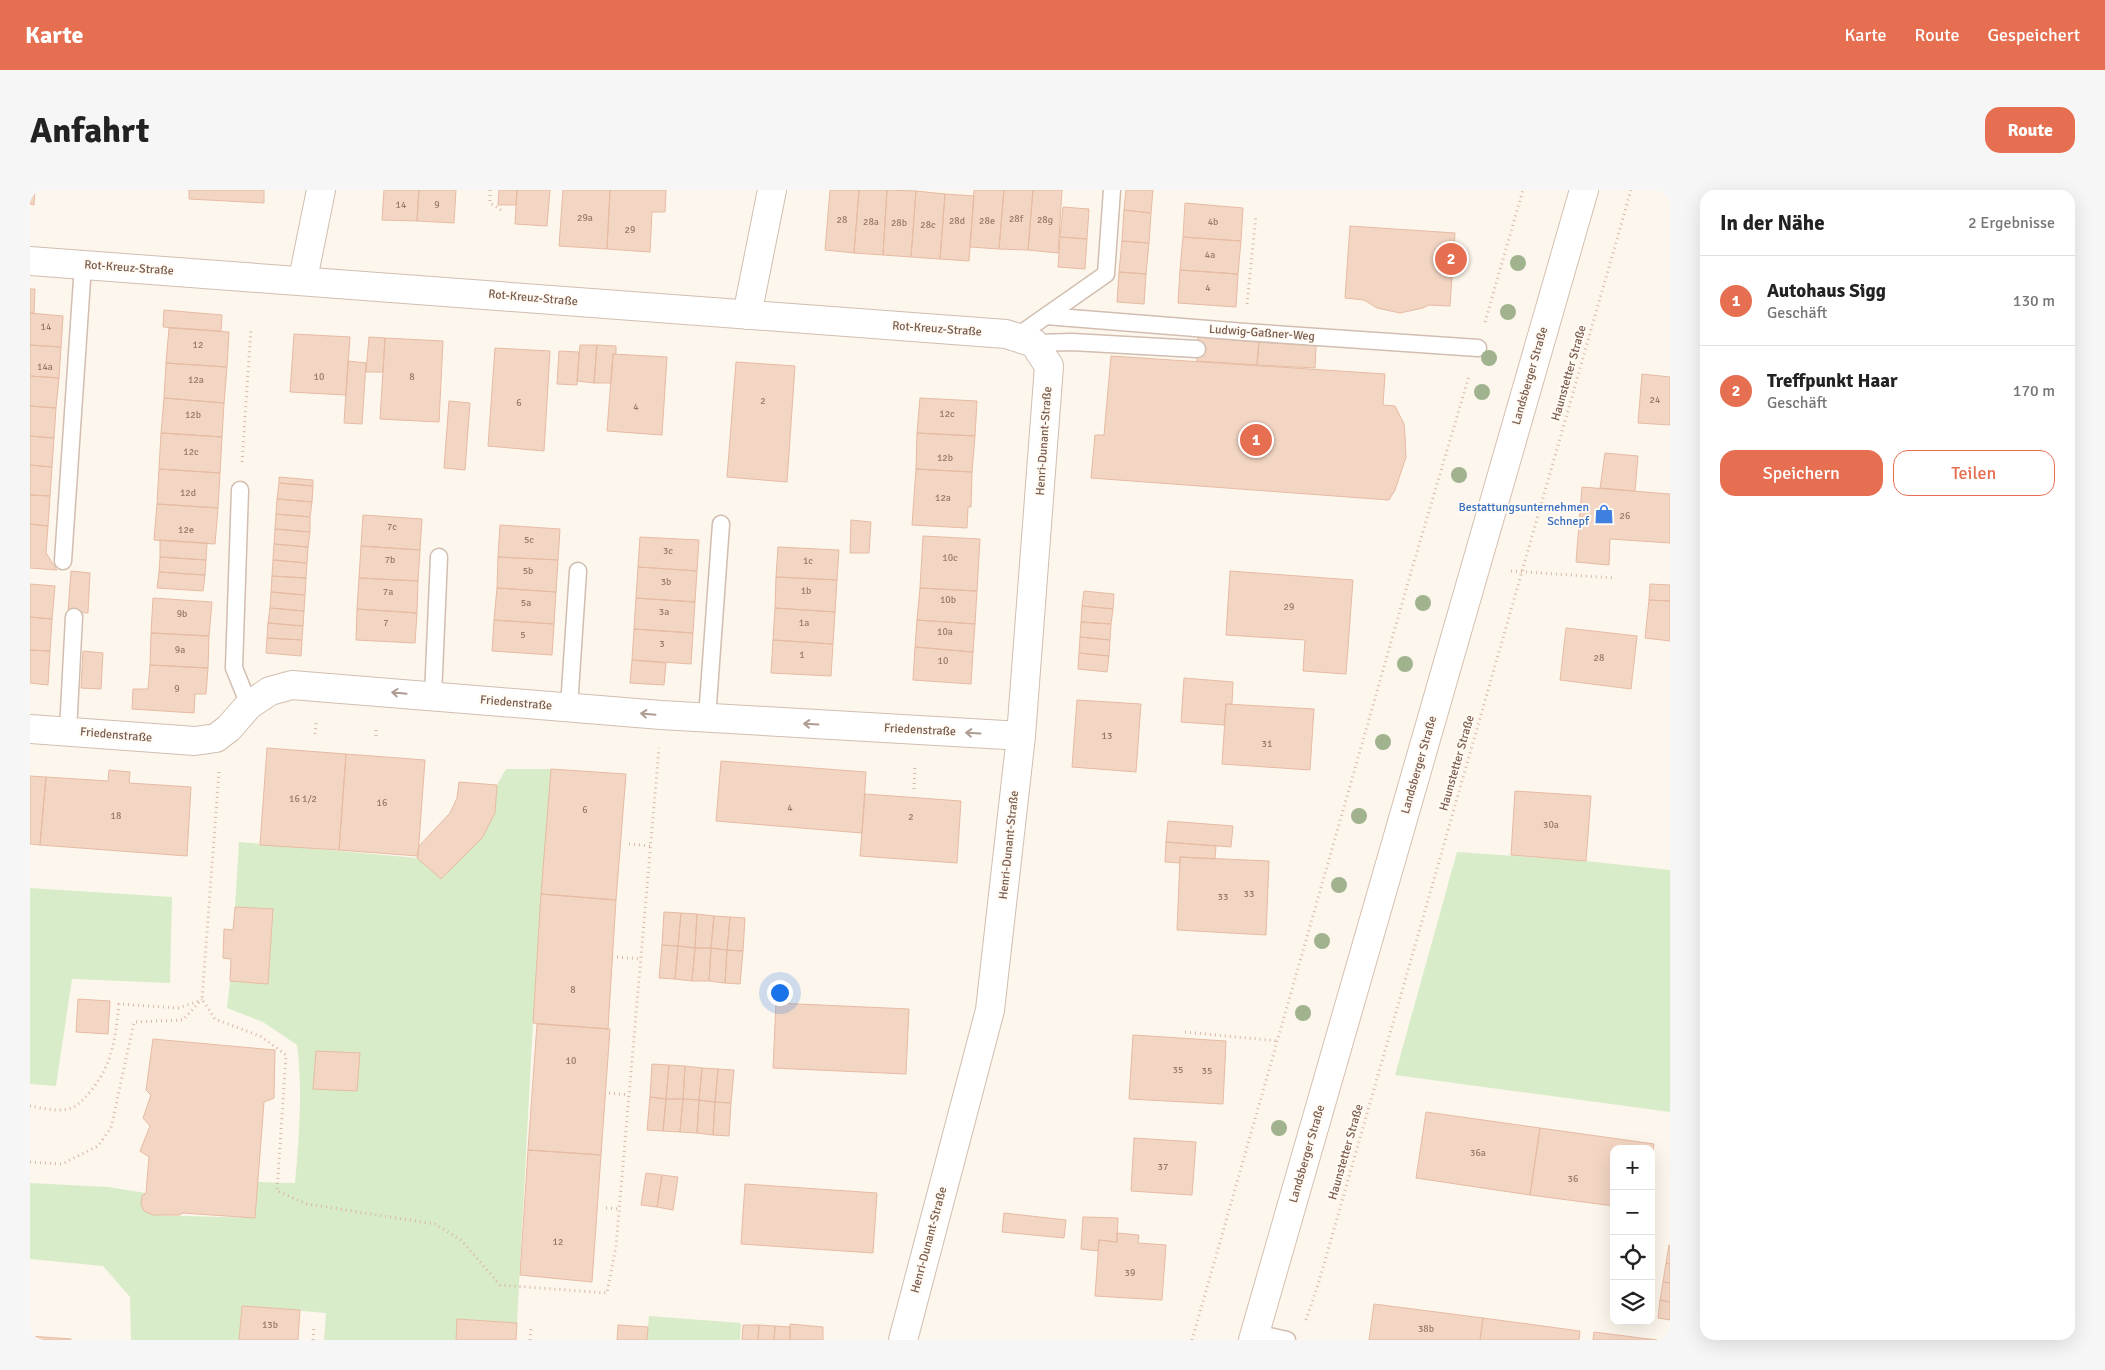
<!DOCTYPE html>
<html lang="de">
<meta charset="utf-8">
<style>
:root{--surface:#fff;--page:#f6f6f6;--text:#222;--muted:#767676;--line:#e0e0e0;--accent:#e76f51}
body{margin:0;font-family:Signika,sans-serif;background:var(--page);color:var(--text)}
.controls{position:absolute;right:15px;bottom:15px;display:grid;overflow:hidden;border-radius:10px;box-shadow:0 5px 20px #0002}
.controls button{width:45px;height:45px;display:grid;place-items:center;padding:0;border:0;border-bottom:1px solid var(--line);background:var(--surface);color:var(--text);font:25px sans-serif}
.you{position:absolute;left:749px;top:802px;width:18px;height:18px;margin:-12px;border:4px solid #fff;border-radius:50%;background:#1a73e8;box-shadow:0 0 0 8px #1a73e833}
.badge{display:grid;place-items:center;width:32px;height:32px;border-radius:50%;background:var(--accent);color:#fff;font-size:16px;font-weight:700}
.pin{position:absolute;translate:-50% -50%;border:2px solid #fff;box-shadow:0 1px 5px #0006}
.list{margin:0;padding:0;list-style:none}
h2{display:flex;justify-content:space-between;align-items:center;height:65px;margin:0;padding:0 20px;font-size:21px}
h2 small{font-size:16px;font-weight:400;color:var(--muted)}
.list li{display:grid;grid-template-columns:32px 1fr auto;gap:15px;align-items:center;box-sizing:border-box;height:90px;padding:0 20px;border-top:1px solid var(--line)}
.list b{display:block;font-size:19px;white-space:nowrap}
.list p{margin:0;font-size:16px;white-space:nowrap;color:var(--muted)}
.list em{font-size:16px;font-style:normal;color:var(--muted)}
.actions{display:flex;gap:10px;padding:15px 20px}
.actions a{flex:1;padding:11px 0;border:1px solid var(--accent);border-radius:15px;text-align:center;font-size:18px;color:var(--accent)}
.actions .main{background:var(--accent);color:#fff}
.icon{flex:none;width:28px;height:28px;fill:none;stroke:currentColor;stroke-width:2;stroke-linecap:round;stroke-linejoin:round}
.map{position:relative;flex:none;width:1640px;height:1150px;overflow:hidden;border-radius:15px}
header{display:flex;align-items:center;gap:30px;box-sizing:border-box;height:70px;padding:0 25px;background:var(--accent);color:#fff}
header strong{font-size:24px}
nav{display:flex;gap:28px;margin-inline-start:auto;font-size:18px}
.intro{display:flex;align-items:center;justify-content:space-between;box-sizing:border-box;height:120px;padding:0 30px}
h1{margin:0;font-size:35px}
.button{padding:12px 22px;border-radius:15px;background:var(--accent);color:#fff;font-size:18px;font-weight:700}
main{display:flex;gap:30px;padding:0 30px}
aside{flex:1;background:var(--surface);border-radius:15px;box-shadow:0 5px 20px #0002}
.map>svg:first-child{display:block}
.green{fill:#d8ecc9}
.building{fill:#f3d5c3;stroke:#e6bba3}
.lines{fill:none;stroke-linecap:round;stroke-linejoin:round}
.lane-casing{stroke:#d1beb0;stroke-width:19}
.street-casing{stroke:#d1beb0;stroke-width:30}
.secondary-casing{stroke:#d6c0b0;stroke-width:30}
.path{stroke:#d9b8a5;stroke-width:3;stroke-dasharray:1 4;stroke-linecap:butt}
.lane{stroke:#fff;stroke-width:16}
.street{stroke:#fff;stroke-width:28}
.secondary{stroke:#fff;stroke-width:28}
.tree{fill:#a0b28e}
.oneway{stroke:#af9d94}
.labels{text-anchor:middle;dominant-baseline:central;stroke-width:4;stroke-linejoin:round;paint-order:stroke}
.number-label{font-size:10px;fill:#987a6a}
.street-label{font-size:12px;fill:#7a5c4d;stroke:#fffaf3}
.shop-label{font-size:12px;fill:#366cbe;stroke:#fffaf3;text-anchor:end}
</style>
<header>
<strong>Karte</strong>
<nav><a>Karte</a><a>Route</a><a>Gespeichert</a></nav>
</header>
<div class="intro"><h1>Anfahrt</h1><a class="button">Route</a></div>
<main>
<div class="map">
<svg width="1640" height="1150" viewBox="0 0 1640 1150">
<rect width="100%" height="100%" fill="#fdf6ec"/>
<path class="green" d="M476,579h45l-18,254 -16,300 -59,-4 -2,21h-132l2,-27 -84,-7 -3,34h-108l-1,-43 -27,-31 -73,-7v-76l78,4 38,6 -5,11 3,7 9,4 102,3 3,-36 37,1c4,-45 8,-93 2,-138l-34,-23 -36,-14 3,-27 38,2 5,-74 -38,-2 4,-65 178,16 37,8 28,-28 13,-25 2,-28z
M1427,662l129,9 84,9v242l-275,-37z
M0,698l142,9 -2,86 -98,-4 -16,107 -26,-2z
M619,1126l92,7 -1,17h-93z"/>
<path class="building" d="M0,0h5l-1,15 -4,-1z
M159,0h75v13l-75,-4z
M354,0h35l-2,31 -35,-1z
M389,0h37l-2,33 -37,-2z
M469,0h18l-1,15h-18z
M487,0h33l-3,36 -32,-2z
M533,0h47l-3,59 -48,-3z
M580,0h56l-1,22h-13l-2,40 -43,-3z
M800,0h29l-5,63 -29,-3z
M829,0h28l-4,65 -29,-2z
M857,0l29,1 -5,66 -28,-2z
M944,0h30l-5,59 -29,-2z
M974,0h29l-5,60 -29,-1z
M1003,0h29l-4,63 -30,-3z
M1096,0h27l-2,23 -27,-3z
M886,1l29,3 -5,65 -29,-2z
M915,4l29,2 -5,65 -29,-2z
M1155,13l58,5 -2,33 -58,-4z
M1033,17l26,2 -2,30 -27,-2z
M1094,20l27,3 -2,30 -27,-2z
M1320,36l105,7 -5,73 -21,-1 -6,3 -23,5 -23,-5 -13,-8 -19,-2z
M1030,47l27,2 -2,30 -27,-2z
M1153,47l58,4 -3,33 -58,-4z
M1092,51l27,2 -3,31 -27,-2z
M1150,80l58,4 -2,33 -58,-4z
M1089,82l27,2 -2,30 -27,-2z
M0,99h5l-1,24h-4z
M134,120l58,5 -1,16 -58,-4z
M0,123l33,3 -2,31 -31,-2z
M139,138l60,4 -2,35 -61,-4z
M264,144l56,3 -4,58 -56,-3z
M339,147l16,1 -2,34h-17z
M1168,147l61,5 -2,23 -60,-4z
M355,148l58,3 -4,81 -59,-3z
M1229,152l57,4 -1,22 -58,-3z
M0,155l31,2 -2,31 -29,-2z
M550,155h17l-3,38 -17,-2z
M567,155l19,1v8h-3l-2,29h-17z
M465,158l55,3 -6,100 -56,-5z
M529,161l20,1 -2,33 -20,-1z
M583,164l54,3 -5,78 -55,-4z
M1081,166l274,18 -2,31 12,1 9,18 1,11 1,22 -11,33 -6,10 -298,-22 4,-43h9z
M318,171l18,2 -4,61 -18,-1z
M706,172l59,4 -8,116 -60,-5z
M136,173l61,4 -3,36 -60,-5z
M1612,184l28,3v48l-32,-2z
M0,186l29,2 -3,30 -26,-2z
M134,208l60,5 -2,34 -61,-4z
M890,208l57,3 -2,35 -58,-3z
M419,211l21,2 -5,67 -21,-2z
M0,216l26,2 -2,30 -24,-2z
M131,243l61,4 -2,36 -61,-4z
M887,243l58,3 -3,36 -56,-3z
M0,246l24,2 -2,29 -22,-2z
M1575,263l33,3 -3,35 -35,-3z
M0,275l22,2 -2,29 -20,-1z
M129,279l61,4 -2,35 -61,-4z
M886,279l56,3 -1,35h-3l-1,21 -55,-3z
M249,287l34,3v6l-34,-3z
M249,293l34,3 -1,16 -35,-3z
M1552,297l88,7v49l-60,-4 -1,26 -33,-3z
M0,305l20,1 -2,30 -18,-2z
M247,309l35,3 -2,15 -34,-3z
M127,314l61,4 -3,36 -61,-4z
M246,324l34,3v15l-35,-3z
M333,325l59,4 -2,31 -59,-4z
M821,330l20,2 -2,31h-19z
M0,334l18,2 -2,27 11,17 -27,-2z
M470,335l60,4 -2,31 -60,-3z
M245,339l35,3 -2,15 -34,-3z
M893,346l57,3 -3,52 -57,-3z
M610,347l59,3 -2,31 -59,-4z
M130,350l47,3 -1,17 -46,-3z
M244,354l34,3 -1,16 -34,-3z
M331,356l59,4 -2,31 -59,-3z
M748,357l61,3 -2,30 -61,-3z
M130,367l46,3 -1,15 -46,-3z
M468,367l60,3 -2,32 -59,-4z
M243,370l34,3 -1,15 -34,-2z
M608,377l59,4 -2,31 -59,-4z
M41,381l19,2 -2,40 -20,-1z
M1200,381l123,9 -7,94 -43,-3 2,-31 -79,-5z
M129,382l46,3 -2,16 -46,-3z
M242,386l34,2 -1,17 -34,-3z
M746,387l61,3 -2,32 -60,-4z
M329,388l59,3 -1,32 -60,-4z
M0,394l25,2 -3,33 -22,-2z
M1620,394l20,1v16l-21,-1z
M467,398l59,4 -2,32 -60,-4z
M890,398l57,3 -2,33 -58,-4z
M1054,401l30,3 -1,15 -31,-3z
M241,402l34,3 -1,16 -34,-3z
M123,408l59,4 -3,34 -58,-3z
M606,408l59,4 -2,31 -59,-4z
M1619,410l21,1v40l-25,-3z
M1052,416l31,3 -2,15 -30,-2z
M240,418l34,3 -1,15 -35,-3z
M745,418l60,4 -2,32 -60,-4z
M327,419l60,4 -2,30 -59,-3z
M0,427l22,2 -2,32 -20,-1z
M464,430l60,4 -2,31 -60,-4z
M887,430l58,4 -2,28 -58,-5z
M1051,432l30,2 -1,16 -30,-3z
M238,433l35,3 -1,14 -35,-2z
M1536,438l71,8 -6,53 -71,-9z
M604,439l59,4 -2,31 -59,-4z
M121,443l58,3 -1,32 -58,-3z
M1050,447l30,3 -1,16 -30,-3z
M237,448l35,2 -1,16 -35,-3z
M743,450l60,4 -2,32 -60,-3z
M885,457l58,5 -2,32 -58,-4z
M0,460l20,1 -2,34 -18,-2z
M53,461l20,2 -2,36 -20,-1z
M1049,463l30,3 -2,16 -29,-3z
M602,470l34,3 -2,22 -34,-2z
M120,475l58,3 -2,26h-11l-1,19 -62,-4 1,-20h15z
M1154,488l49,4 -1,22h-6l-2,21 -43,-3z
M1047,510l64,4 -5,68 -64,-5z
M1196,514l88,5 -4,61 -88,-6z
M237,558l79,6 -7,96 -79,-5z
M316,564l79,6 -7,96 -79,-6z
M691,571l145,11 -4,61 -146,-12z
M521,579l75,5 -10,126 -75,-6z
M79,580l21,2 -1,11 62,4 -4,69 -147,-11 6,-68 62,4z
M0,586l16,1 -6,68 -10,-1z
M429,592l38,3 -2,28 -13,25 -41,41 -24,-21 2,-12 31,-33 7,-15z
M1485,601l76,5 -5,65 -75,-6z
M835,604l96,7 -4,62 -97,-7z
M1138,631l65,5 -2,21 -65,-5z
M1136,652l50,4 -1,13 -35,-2v6l-15,-1z
M1150,667l89,4 -3,74 -89,-5z
M511,704l75,6 -8,129 -75,-6z
M205,717l38,2 -5,75 -38,-3 1,-22 -8,-1 1,-29 9,1z
M634,722l17,1 -3,33 -16,-1z
M651,723l16,1 -2,34 -17,-2z
M667,724l17,2 -3,32h-16z
M684,726l16,1 -3,33 -16,-2z
M700,727l15,1 -2,33 -16,-1z
M632,755l16,1 -3,33 -16,-1z
M648,756l17,2 -3,33 -17,-2z
M665,758h16l-2,33h-17z
M681,758l16,2 -2,33 -16,-2z
M697,760l16,1 -3,33 -15,-1z
M48,809l32,2 -2,33 -32,-2z
M746,813l133,6 -3,65 -133,-6z
M507,834l73,5 -9,126 -73,-5z
M1103,845l93,6 -3,63 -94,-5z
M123,849l122,11 -1,48 -10,4 -9,116 -72,-5 -4,2h-26l-9,-4 -3,-7 1,-8 4,-3 3,-36 -9,-6 10,-25 -7,-8 8,-23 -5,-5z
M286,861l44,2 -3,38 -44,-2z
M622,874l17,1 -3,34 -16,-2z
M639,875l16,1 -2,33h-17z
M655,876l17,2 -3,32 -16,-1z
M672,878l16,1 -3,33 -16,-2z
M688,879l16,1 -3,33 -16,-1z
M620,907l16,2 -3,32 -16,-1z
M636,909h17l-3,33 -17,-1z
M653,909l16,1 -2,33 -17,-1z
M669,910l16,2 -2,33 -16,-2z
M685,912l16,1 -2,33 -16,-1z
M1396,922l114,16 -10,67 -114,-17z
M1510,938l114,16 -3,19v-14h-37v57l-84,-11z
M1104,948l62,4 -4,53 -61,-4z
M498,960l73,5 -9,127 -72,-7z
M616,983l16,2 -5,32 -16,-2z
M632,985l16,2 -5,33 -16,-3z
M715,994l132,9 -4,60 -132,-9z
M974,1023l62,7 -2,18 -62,-6z
M1053,1027l35,1 -1,24 -18,-2 -1,11 -17,-2z
M1087,1043l22,2 -1,8 28,2 -4,55 -67,-4 4,-56 18,2z
M1639,1055h1v19l-4,-1z
M1636,1073l4,1v19l-7,-1z
M1633,1092l7,1v19l-10,-2z
M1630,1110l10,2v18l-12,-2z
M1344,1114l109,14 -3,22h-111z
M212,1116l58,4 -2,30h-59z
M1453,1128l97,13 -1,9h-99z
M427,1129l60,4 -1,17h-60z
M760,1134l33,3v13h-33z
M588,1135l30,2 -1,13h-30z
M713,1135h16l-1,15h-16z
M729,1135l16,1 -1,14h-16z
M745,1136l15,1v13h-16z
M1564,1142l63,8h-64z
M0,1146l41,3v1h-41z"/>
<g class="lines">
<defs>
<path id="lane" d="M1016,126l199,16 233,16
M986,147l90,-63 6,-84
M1004,153l38,-1 125,7
M210,300l-6,178 15,37
M33,371l20,-296
M403,506l6,-139
M539,517l9,-136
M677,528l14,-194
M38,541l6,-114
M1225,1143l32,7"/>
<path id="street" d="M0,71c326,22 651,49 976,73l28,9 15,23 -28,370 -31,274 -87,330
M273,89l18,-89
M717,125l25,-125
M0,539l165,12 21,-3 13,-10 20,-23 21,-14 22,-6 369,30 360,21"/>
<path id="secondary" d="M1223,1150l331,-1150"/>
</defs>
<use href="#lane" class="lane-casing"/>
<use href="#street" class="street-casing"/>
<use href="#secondary" class="secondary-casing"/>
<path class="path" d="M460,0v13l14,9
M1217,114l9,-89
M1455,132l38,-132
M212,272l9,-133
M1481,381l104,7
M285,544l1,-12
M346,546v-9
M189,582l-17,227 13,20 47,18 24,18 -9,136 30,13 128,20 26,16 39,45 107,8 9,-47 43,-498
M884,599l1,-24
M599,654l21,2
M587,767l24,2
M1155,842l93,9
M579,903l20,2
M0,916c12,2 26,6 38,3 9,-2 15,-9 21,-16 24,-28 26,-54 30,-89l59,4 24,-8
M0,972l32,2 36,-18 13,-18 23,-106 49,-2 19,-21
M576,1018l14,1
M1276,1130l12,-35 313,-1095
M283,1150l1,-15
M500,1150l1,-12
M1162,1150l219,-768 58,-196"/>
<use href="#lane" class="lane"/>
<use href="#street" class="street"/>
<use href="#secondary" class="secondary"/>
</g>
<g class="tree">
<circle cx="1488" cy="73" r="8"/>
<circle cx="1478" cy="122" r="8"/>
<circle cx="1459" cy="168" r="8"/>
<circle cx="1452" cy="202" r="8"/>
<circle cx="1429" cy="285" r="8"/>
<circle cx="1393" cy="413" r="8"/>
<circle cx="1375" cy="474" r="8"/>
<circle cx="1353" cy="552" r="8"/>
<circle cx="1329" cy="626" r="8"/>
<circle cx="1309" cy="695" r="8"/>
<circle cx="1292" cy="751" r="8"/>
<circle cx="1273" cy="823" r="8"/>
<circle cx="1249" cy="938" r="8"/>
</g>
<defs><path id="oneway-shaft" d="M-6 0H5M1.5-3L5.5 0L1.5 3" fill="none" stroke-width="1.6" stroke-linecap="round" stroke-linejoin="round" transform="scale(1.25)"/></defs>
<g class="oneway">
<use href="#oneway-shaft" transform="translate(369 503) rotate(-174)"/>
<use href="#oneway-shaft" transform="translate(618 524) rotate(-175)"/>
<use href="#oneway-shaft" transform="translate(781 534) rotate(-177)"/>
<use href="#oneway-shaft" transform="translate(943 543) rotate(-177)"/>
</g>
<defs>
<symbol id="shop-bare" viewBox="-9 -9 18 18"><path d="M-5-2.5h2.3a2.7 3.5 0 0 1 5.4 0H5L5.5 6h-11ZM-1.5-2.5h3a1.5 2.3 0 0 0-3 0Z" fill="#3f7fe0" stroke="#fffaf3" stroke-width="2.5" paint-order="stroke"/></symbol>
</defs>
<g fill-rule="evenodd">
<use href="#shop-bare" x="1560" y="310" width="28" height="28"/>
</g>
<g class="labels">
<g class="number-label">
<text x="371" y="15">14</text>
<text x="407" y="15">9</text>
<text x="555" y="28">29a</text>
<text x="986" y="29">28f</text>
<text x="812" y="30">28</text>
<text x="1015" y="30">28g</text>
<text x="927" y="31">28d</text>
<text x="957" y="31">28e</text>
<text x="841" y="32">28a</text>
<text x="1183" y="32">4b</text>
<text x="869" y="33">28b</text>
<text x="898" y="35">28c</text>
<text x="600" y="40">29</text>
<text x="1180" y="65">4a</text>
<text x="1178" y="98">4</text>
<text x="16" y="137">14</text>
<text x="168" y="155">12</text>
<text x="15" y="177">14a</text>
<text x="289" y="187">10</text>
<text x="382" y="187">8</text>
<text x="166" y="190">12a</text>
<text x="1625" y="210">24</text>
<text x="733" y="211">2</text>
<text x="489" y="213">6</text>
<text x="606" y="217">4</text>
<text x="917" y="224">12c</text>
<text x="163" y="225">12b</text>
<text x="161" y="262">12c</text>
<text x="915" y="268">12b</text>
<text x="158" y="303">12d</text>
<text x="913" y="308">12a</text>
<text x="1595" y="326">26</text>
<text x="362" y="337">7c</text>
<text x="156" y="340">12e</text>
<text x="499" y="350">5c</text>
<text x="638" y="361">3c</text>
<text x="920" y="368">10c</text>
<text x="360" y="370">7b</text>
<text x="778" y="371">1c</text>
<text x="498" y="381">5b</text>
<text x="636" y="392">3b</text>
<text x="776" y="401">1b</text>
<text x="358" y="402">7a</text>
<text x="918" y="410">10b</text>
<text x="496" y="413">5a</text>
<text x="1259" y="417">29</text>
<text x="634" y="422">3a</text>
<text x="152" y="424">9b</text>
<text x="356" y="433">7</text>
<text x="774" y="433">1a</text>
<text x="915" y="442">10a</text>
<text x="493" y="445">5</text>
<text x="632" y="454">3</text>
<text x="150" y="460">9a</text>
<text x="772" y="465">1</text>
<text x="1569" y="468">28</text>
<text x="913" y="471">10</text>
<text x="147" y="499">9</text>
<text x="1077" y="546">13</text>
<text x="1237" y="554">31</text>
<text x="273" y="609">16 1/2</text>
<text x="352" y="613">16</text>
<text x="760" y="618">4</text>
<text x="555" y="620">6</text>
<text x="86" y="626">18</text>
<text x="881" y="627">2</text>
<text x="1521" y="635">30a</text>
<text x="1219" y="704">33</text>
<text x="1193" y="707">33</text>
<text x="543" y="800">8</text>
<text x="541" y="871">10</text>
<text x="1148" y="880">35</text>
<text x="1177" y="881">35</text>
<text x="1448" y="963">36a</text>
<text x="1133" y="977">37</text>
<text x="1543" y="989">36</text>
<text x="528" y="1052">12</text>
<text x="1100" y="1083">39</text>
<text x="240" y="1135">13b</text>
<text x="1396" y="1139">38b</text>
</g>
<g class="street-label">
<text transform="translate(99 78) rotate(4)">Rot-Kreuz-Straße</text>
<text transform="translate(503 108) rotate(5)">Rot-Kreuz-Straße</text>
<text transform="translate(907 139) rotate(4)">Rot-Kreuz-Straße</text>
<text transform="translate(1232 143) rotate(4)">Ludwig-Gaßner-Weg</text>
<text transform="translate(1539 183) rotate(-74)">Haunstetter Straße</text>
<text transform="translate(1500 186) rotate(-74)">Landsberger Straße</text>
<text transform="translate(1014 251) rotate(-86)">Henri-Dunant-Straße</text>
<text transform="translate(486 513) rotate(5)">Friedenstraße</text>
<text transform="translate(890 540) rotate(3)">Friedenstraße</text>
<text transform="translate(86 545) rotate(5)">Friedenstraße</text>
<text transform="translate(1427 573) rotate(-74)">Haunstetter Straße</text>
<text transform="translate(1389 575) rotate(-74)">Landsberger Straße</text>
<text transform="translate(979 655) rotate(-84)">Henri-Dunant-Straße</text>
<text transform="translate(1316 962) rotate(-74)">Haunstetter Straße</text>
<text transform="translate(1277 964) rotate(-74)">Landsberger Straße</text>
<text transform="translate(899 1050) rotate(-75)">Henri-Dunant-Straße</text>
</g>
<g class="shop-label">
<text x="1559" y="317">Bestattungsunternehmen<tspan x="1559" dy="14">Schnepf</tspan></text>
</g>
</g>
</svg>
<div class="controls">
<button>+</button>
<button>−</button>
<button><svg class="icon" aria-label="locate" viewBox="0 0 24 24"><circle cx="12" cy="12" r="6"/><path d="M12 2v4M12 18v4M2 12h4M18 12h4"/></svg></button>
<button><svg class="icon" aria-label="layers" viewBox="0 0 24 24"><path d="M12 4l9 5-9 5-9-5zM3 14l9 5 9-5"/></svg></button>
</div>
<div class="you"></div>
<div class="pin badge" style="left:1226px;top:250px">1</div>
<div class="pin badge" style="left:1421px;top:69px">2</div>
</div>
<aside>
<h2>In der Nähe<small>2 Ergebnisse</small></h2>
<ul class="list">
<li><span class="badge">1</span><div><b>Autohaus Sigg</b><p>Geschäft</p></div><em>130 m</em></li>
<li><span class="badge">2</span><div><b>Treffpunkt Haar</b><p>Geschäft</p></div><em>170 m</em></li>
</ul>
<div class="actions"><a class="main">Speichern</a><a>Teilen</a></div>
</aside>
</main>
